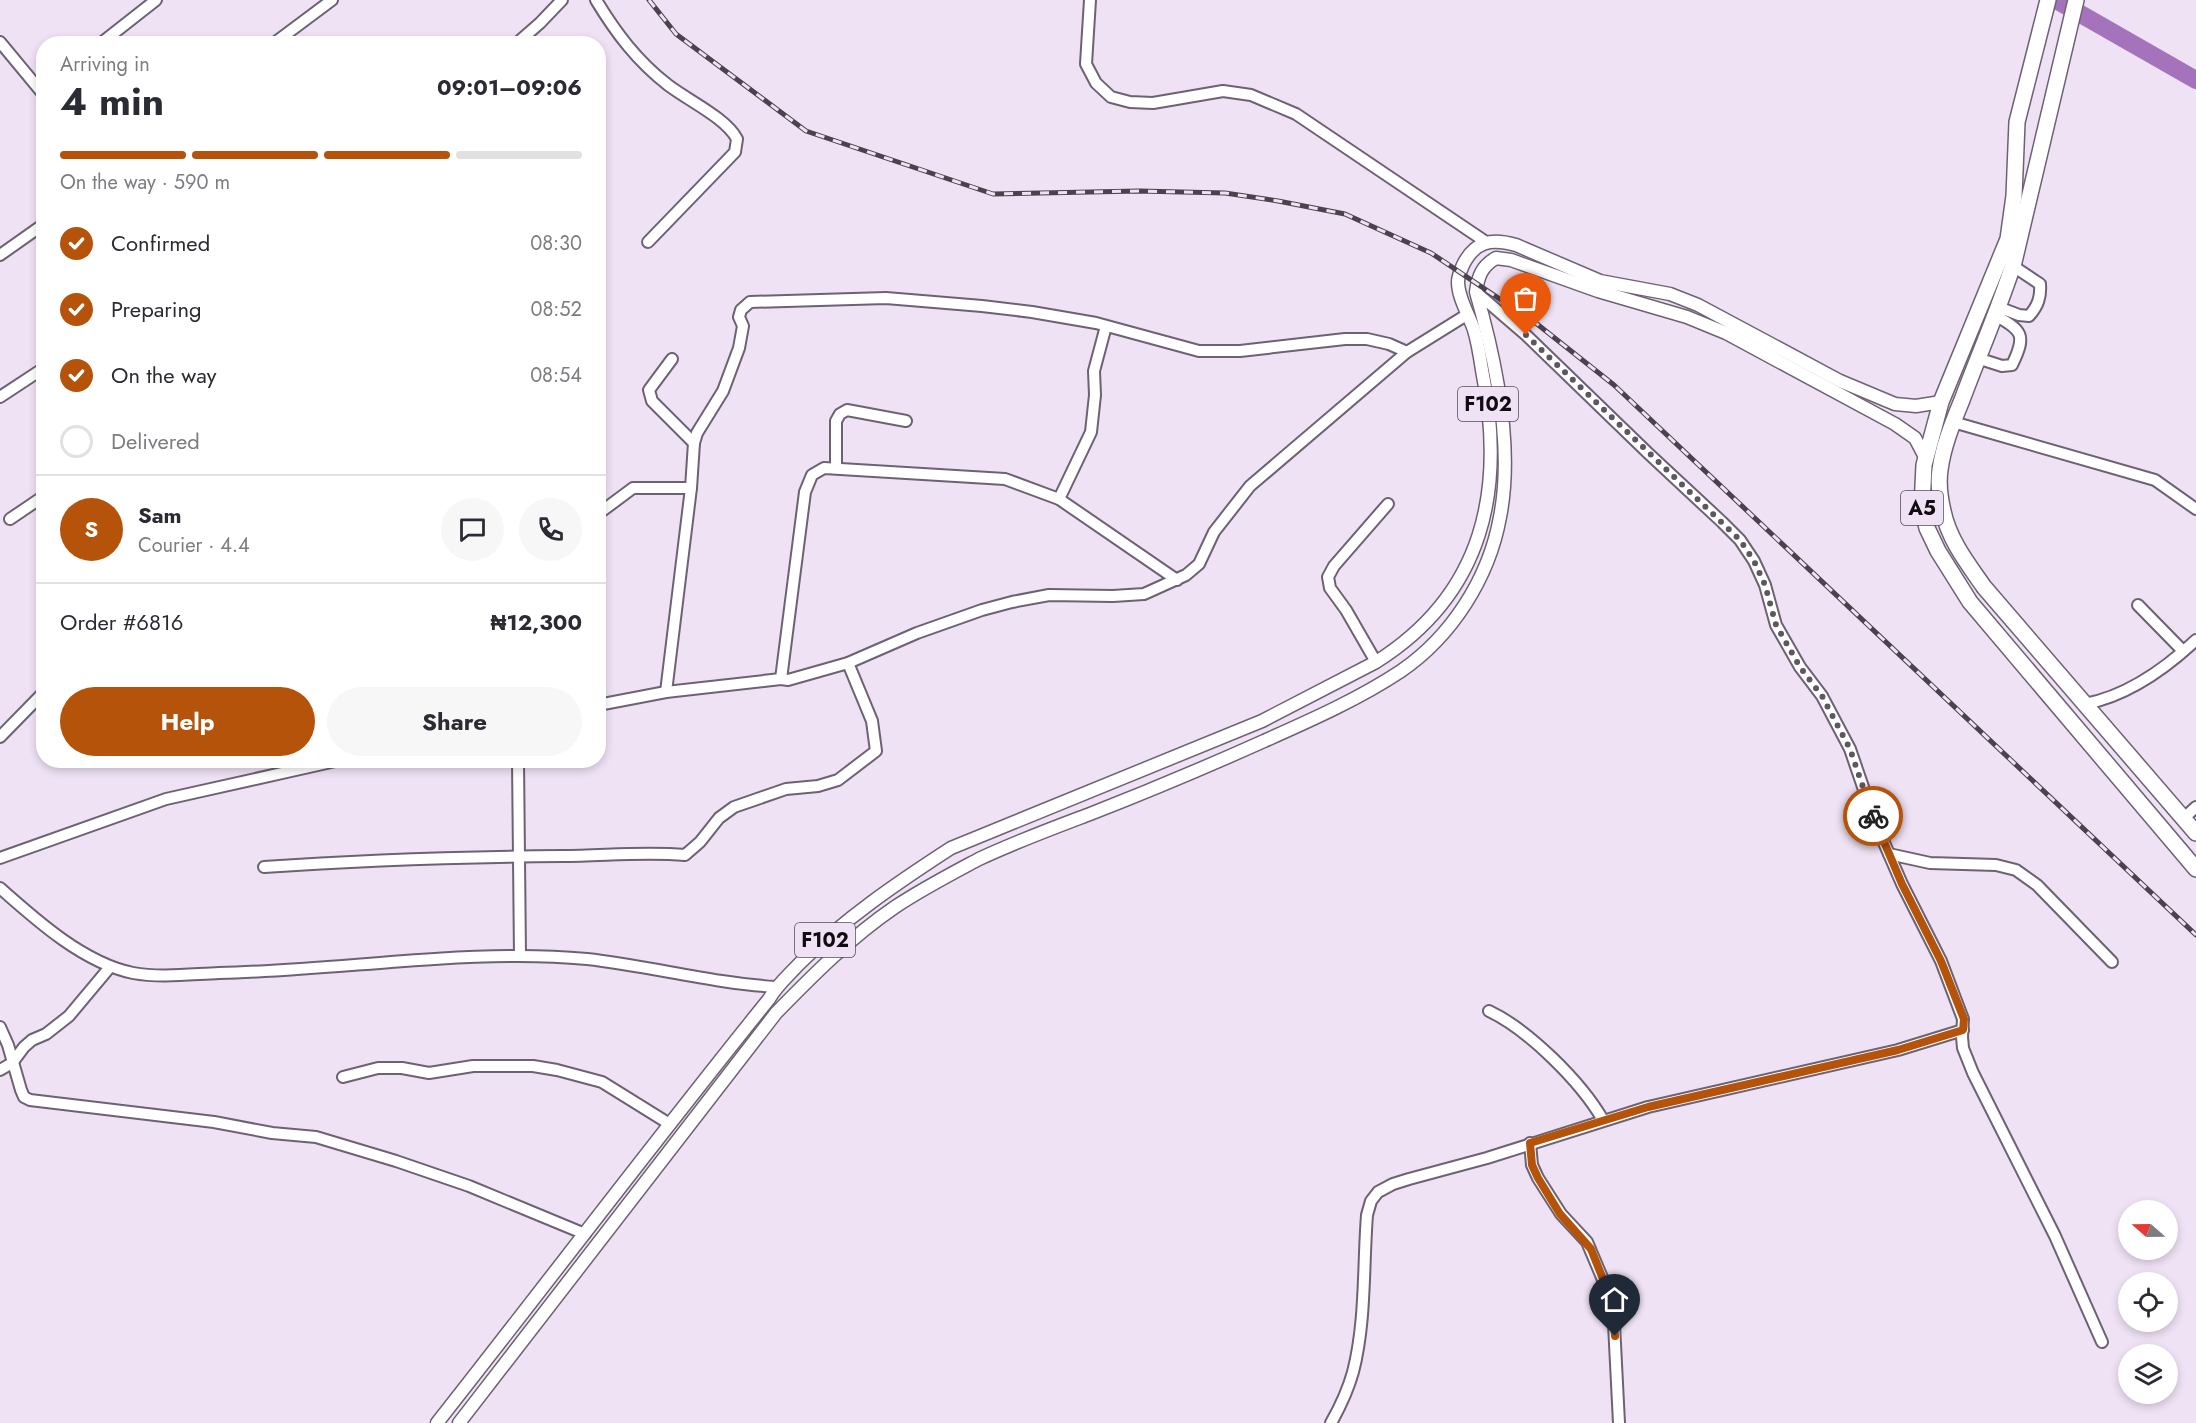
<!DOCTYPE html>
<meta charset="utf-8">
<style>
body{margin:0;font-family:Jost,sans-serif;background:#f7f7f7;color:#2b2b33;height:100vh;display:flex;flex-direction:column;font-size:22px;white-space:nowrap}
*{box-sizing:border-box;margin:0}
p{font-size:20px;color:#7c7c81}
.icon{flex:none;width:33px;height:33px;fill:none;stroke:currentColor;stroke-width:2;stroke-linecap:round;stroke-linejoin:round}
.map{position:relative;flex:1;overflow:hidden}
.side{position:absolute;left:36px;top:36px;width:570px;height:732px;display:flex;flex-direction:column;background:#fff;border-radius:24px;box-shadow:0 3px 9px #0003}
.side>*{flex:none}
.needle{width:39px;rotate:290deg}
.fabs{position:absolute;left:2118px;top:1200px;display:grid;gap:12px}
.fabs a{display:grid;place-items:center;width:60px;height:60px;border-radius:50%;background:#fff;box-shadow:0 3px 9px #0003;font-size:30px}
.pin{position:absolute;display:grid;place-items:center;width:51px;height:51px;color:#fff;margin:-62px -26px;border-radius:50% 50% 50% 0;rotate:-45deg;box-shadow:0 0 6px #0007}
.pin .icon{rotate:45deg}
.courier{position:absolute;display:grid;place-items:center;width:60px;height:60px;margin:-30px;border:4px solid #b45309;border-radius:50%;background:#fff;color:#222;box-shadow:0 2px 8px #0007}
.overview em{font-style:normal;font-weight:700}
.overview div{display:flex;flex-direction:column-reverse}
.overview{display:flex;align-items:center;justify-content:space-between;height:102px;padding:0 24px}
h1{font-size:39px;font-weight:700;line-height:45px}
.bar{display:grid;grid-template-columns:repeat(4,1fr);gap:9px 6px;align-content:center;height:72px;padding:0 24px}
.bar i{height:8px;border-radius:4px;background:#e1e1e2}
.bar .on{background:#b45309}
.bar p{grid-column:span 4}
.line{display:flex;align-items:center;gap:15px;padding:0 24px;border-top:2px solid #e1e1e2}
.line div{flex:1}
.round{display:grid;place-items:center;flex:none;width:63px;height:63px;border-radius:32px;background:#f7f7f7}
ol{padding:0 24px;list-style:none}
li{display:flex;align-items:center;gap:18px;height:66px}
li p{margin-inline-start:auto}
li .icon{padding:6px;border-radius:50%;background:#b45309;color:#fff;stroke-width:4}
li:last-child{color:#7c7c81}
li i{width:33px;height:33px;border:3px solid #e1e1e2;border-radius:50%}
.primary-button{display:flex;gap:12px;margin-top:auto;padding:12px 24px}
.primary-button a{flex:1;height:69px;border-radius:36px;background:#b45309;color:#fff;font-size:24px;font-weight:700;line-height:69px;text-align:center}
.primary-button a+a{background:#f7f7f7;color:#2b2b33}
.map>svg:first-child{display:block}
</style>
<div class="map">
<svg width="2196" height="1423" viewBox="0 0 2196 1423">
<rect width="100%" height="100%" fill="#efe2f5"/>
<g fill="none" stroke-linecap="round" stroke-linejoin="round">
<polyline stroke="#a572bc" stroke-width="18" points="2056,0 2196,80"/>
<defs>
<g id="minor">
<path d="M596,0C616,33 637,61 668,85C689,101 726,118 737,139L735,152L648,242"/>
<polyline points="1090,0 1086,64 1096,83 1111,97 1130,102 1153,103 1223,91 1251,95 1296,114 1486,242"/>
<polyline points="0,42 44,95"/>
<polyline points="100,44 156,0"/>
<polyline points="273,44 332,0"/>
<polyline points="516,44 540,23 562,0"/>
<polyline points="0,255 44,224"/>
<polyline points="1476,292 1526,335 1649,454 1722,522 1740,540 1754,561 1765,585 1776,625 1800,667 1822,696 1850,749 1875,822 1902,884 1941,961 1963,1019 1962,1037 1963,1048 1973,1073 2055,1236 2102,1342"/>
<path d="M1998,307L2019,315L2029,316C2038,306 2041,297 2040,284L2013,266"/>
<path d="M1977,358L2002,366L2012,365C2027,334 2022,331 1995,315"/>
<polyline points="672,359 649,390 652,401 694,443"/>
<polyline points="0,397 44,368"/>
<polyline points="1953,422 2155,480 2196,509"/>
<polyline points="836,468 836,421 840,414 847,410 906,421"/>
<polyline points="1059,499 1091,432 1095,395 1094,371 1106,326"/>
<polyline points="598,514 633,488 691,488"/>
<polyline points="10,519 44,496"/>
<polyline points="2138,605 2183,651"/>
<polyline points="1376,662 1346,610 1330,588 1328,577 1334,566 1388,504"/>
<polyline points="781,679 805,492 812,475 824,468 1005,479 1059,499 1177,580"/>
<polyline points="666,692 691,488 694,443 697,433 723,391 739,348 743,326 739,317 741,310 750,302 886,298 982,306 1032,312 1096,323 1199,351 1240,351 1345,339 1367,339 1389,344 1407,352"/>
<path d="M2085,704C2127,696 2165,669 2196,640"/>
<polyline points="598,705 666,692 781,679 788,680 848,663 917,633 982,610 1012,602 1049,595 1113,596 1144,594 1186,575 1199,564 1214,532 1250,486 1407,352 1468,314"/>
<polyline points="0,737 44,692"/>
<polyline points="518,760 520,956"/>
<polyline points="2184,818 2196,807"/>
<polyline points="1889,854 1930,863 1996,865 2016,870 2037,885 2112,962"/>
<polyline points="0,858 166,799 340,760"/>
<path d="M264,867C363,860 462,857 562,856C603,856 644,851 685,855L700,842L719,818L734,807L786,789L818,786L838,780L876,751L872,721L848,663"/>
<path d="M0,888C37,921 84,963 133,973C160,978 192,974 219,973C319,971 418,956 519,956C541,956 565,957 587,959C650,966 712,983 776,987"/>
<path d="M1489,1011C1529,1030 1581,1082 1603,1120"/>
<polyline points="0,1027 8,1045 21,1090 24,1097 30,1100 214,1122 272,1133 316,1137 396,1161 469,1186 585,1234"/>
<polyline points="0,1070 12,1063 24,1047 32,1040 46,1034 69,1016 110,967"/>
<polyline points="343,1077 378,1068 402,1068 429,1073 473,1066 533,1066 557,1070 602,1082 668,1123"/>
<polyline points="1530,1143 1532,1165 1538,1178 1561,1214 1587,1242 1609,1294 1614,1324 1619,1423"/>
<path d="M1331,1423C1340,1407 1348,1390 1353,1372C1366,1322 1363,1266 1367,1215L1371,1201L1378,1192L1393,1184L1409,1179L1487,1158L1648,1107L1898,1050L1963,1030"/>
</g>
<g id="major">
<path d="M437,1423C548,1282 656,1139 769,999C777,985 788,976 799,964C844,919 897,883 951,848L1262,721L1376,662C1484,594 1506,490 1482,370C1480,357 1478,343 1474,330C1469,315 1458,298 1458,282C1458,276 1461,270 1463,265C1475,241 1491,238 1516,245L1600,281L1670,294L1698,305L1840,381L1895,404L1916,406L1941,402"/>
<path d="M459,1423L776,1013C813,975 851,937 895,907C922,889 951,874 979,859C1015,842 1053,828 1090,814C1149,791 1206,767 1264,741C1309,721 1359,699 1401,671C1452,636 1489,578 1500,517C1514,446 1496,361 1476,292C1478,276 1482,266 1496,258L1511,260L1598,291L1687,317L1726,333L1895,424L1915,438L1925,457"/>
</g>
<g id="highway">
<polyline points="2048,0 2017,122 2014,196 2008,239 1941,402 1924,465 1922,507 1927,528 1938,551 1970,602 2196,869"/>
<path d="M2076,0L2014,262C1999,309 1979,354 1962,400C1953,422 1943,446 1940,470C1938,483 1940,498 1943,511C1949,540 1968,564 1984,587L2196,833"/>
</g>
</defs>
<use href="#minor" stroke="#6d6272" stroke-width="14"/>
<use href="#major" stroke="#6d6272" stroke-width="15"/>
<use href="#highway" stroke="#6d6272" stroke-width="18"/>
<use href="#minor" stroke="#fff" stroke-width="10"/>
<use href="#major" stroke="#fff" stroke-width="12"/>
<use href="#highway" stroke="#fff" stroke-width="15"/>
<defs>
<polyline id="rail" points="649,0 676,34 806,131 993,194 1139,191 1225,193 1278,201 1345,214 1431,253 1537,324 1614,385 2196,935"/>
</defs>
<use href="#rail" stroke="#4a434d" stroke-width="5"/>
<use href="#rail" stroke="#efe2f5" stroke-width="3" stroke-dasharray="9" stroke-linecap="butt"/>
</g>
<g fill="none" stroke-linecap="round" stroke-linejoin="round">
<polyline stroke="#5e5761" stroke-width="6" stroke-dasharray="0 10.8" points="1526,335 1740,540 1754,561 1765,585 1776,625 1800,667 1822,696 1850,749 1873,816"/>
<polyline stroke="#b45309" stroke-width="8" points="1615,1336 1613,1311 1609,1294 1591,1249 1560,1214 1538,1178 1532,1165 1530,1143 1648,1107 1898,1050 1963,1030 1964,1019 1941,961 1902,884 1873,816"/>
</g>
<g text-anchor="middle" dominant-baseline="central" stroke-width="6" stroke-linejoin="round" paint-order="stroke">
<g fill="#efe2f5" stroke="#534c56" stroke-width="1.5">
<rect x="1458" y="387" width="60" height="34" rx="4.5"/>
<rect x="1901" y="491" width="42" height="34" rx="4.5"/>
<rect x="795" y="923" width="60" height="34" rx="4.5"/>
</g>
<g font-size="20" font-weight="bold" fill="#100c12">
<text x="1488" y="404">F102</text>
<text x="1922" y="508">A5</text>
<text x="825" y="940">F102</text>
</g>
</g>
</svg>
<div class="fabs">
<a><svg class="needle" viewBox="-14 -14 28 28"><path d="M0-13l5 13h-10z" fill="#e53935"/><path d="M0 13l5-13h-10z" fill="#7c7c81"/></svg></a>
<a><svg class="icon" aria-label="locate" viewBox="0 0 24 24"><circle cx="12" cy="12" r="6"/><path d="M12 2v4M12 18v4M2 12h4M18 12h4"/></svg></a>
<a><svg class="icon" aria-label="layers" viewBox="0 0 24 24"><path d="M12 4l9 5-9 5-9-5zM3 14l9 5 9-5"/></svg></a>
</div>
<div class="pin" style="left:1526px;top:335px;background:#ea580c"><svg class="icon" aria-label="bag" viewBox="0 0 24 24"><path d="M5 8h14l-1 12H6zM9 8a3 3 0 0 1 6 0"/></svg></div>
<div class="pin" style="left:1615px;top:1336px;background:#1f2937"><svg class="icon" aria-label="home" viewBox="0 0 24 24"><path d="M3 11l9-7 9 7M6 9v11h12V9"/></svg></div>
<div class="courier" style="left:1873px;top:816px"><svg class="icon" aria-label="bike" viewBox="0 0 24 24"><circle cx="6" cy="16" r="4"/><circle cx="18" cy="16" r="4"/><path d="M6 16l4-8h5l3 8M10 8l3 8H6M13 5h3"/></svg></div>
<section class="side">
<div class="overview"><div><h1>4 min</h1><p>Arriving in</p></div><em>09:01–09:06</em></div>
<div class="bar"><i class="on"></i><i class="on"></i><i class="on"></i><i></i><p>On the way · 590 m</p></div>
<ol>
<li><svg class="icon" aria-label="check" viewBox="0 0 24 24"><path d="M5 12l5 5 9-10"/></svg>Confirmed<p>08:30</p></li>
<li><svg class="icon" aria-label="check" viewBox="0 0 24 24"><path d="M5 12l5 5 9-10"/></svg>Preparing<p>08:52</p></li>
<li><svg class="icon" aria-label="check" viewBox="0 0 24 24"><path d="M5 12l5 5 9-10"/></svg>On the way<p>08:54</p></li>
<li><i></i>Delivered</li>
</ol>
<div class="line" style="height:108px"><b class="round" style="background:#b45309;color:#fff">S</b><div><b>Sam</b><p>Courier · 4.4</p></div><a class="round"><svg class="icon" aria-label="chat" viewBox="0 0 24 24"><path d="M4 5h16v11H9l-5 4z"/></svg></a><a class="round"><svg class="icon" aria-label="phone" viewBox="0 0 24 24"><path d="M5 4h4l2 5-3 2q2 4 5 5l2-3 5 2v4C11 20 4 13 5 4z"/></svg></a></div>
<div class="line" style="height:78px"><div>Order #6816</div><b>₦12,300</b></div>
<div class="primary-button"><a>Help</a><a>Share</a></div>
</section>
</div>
